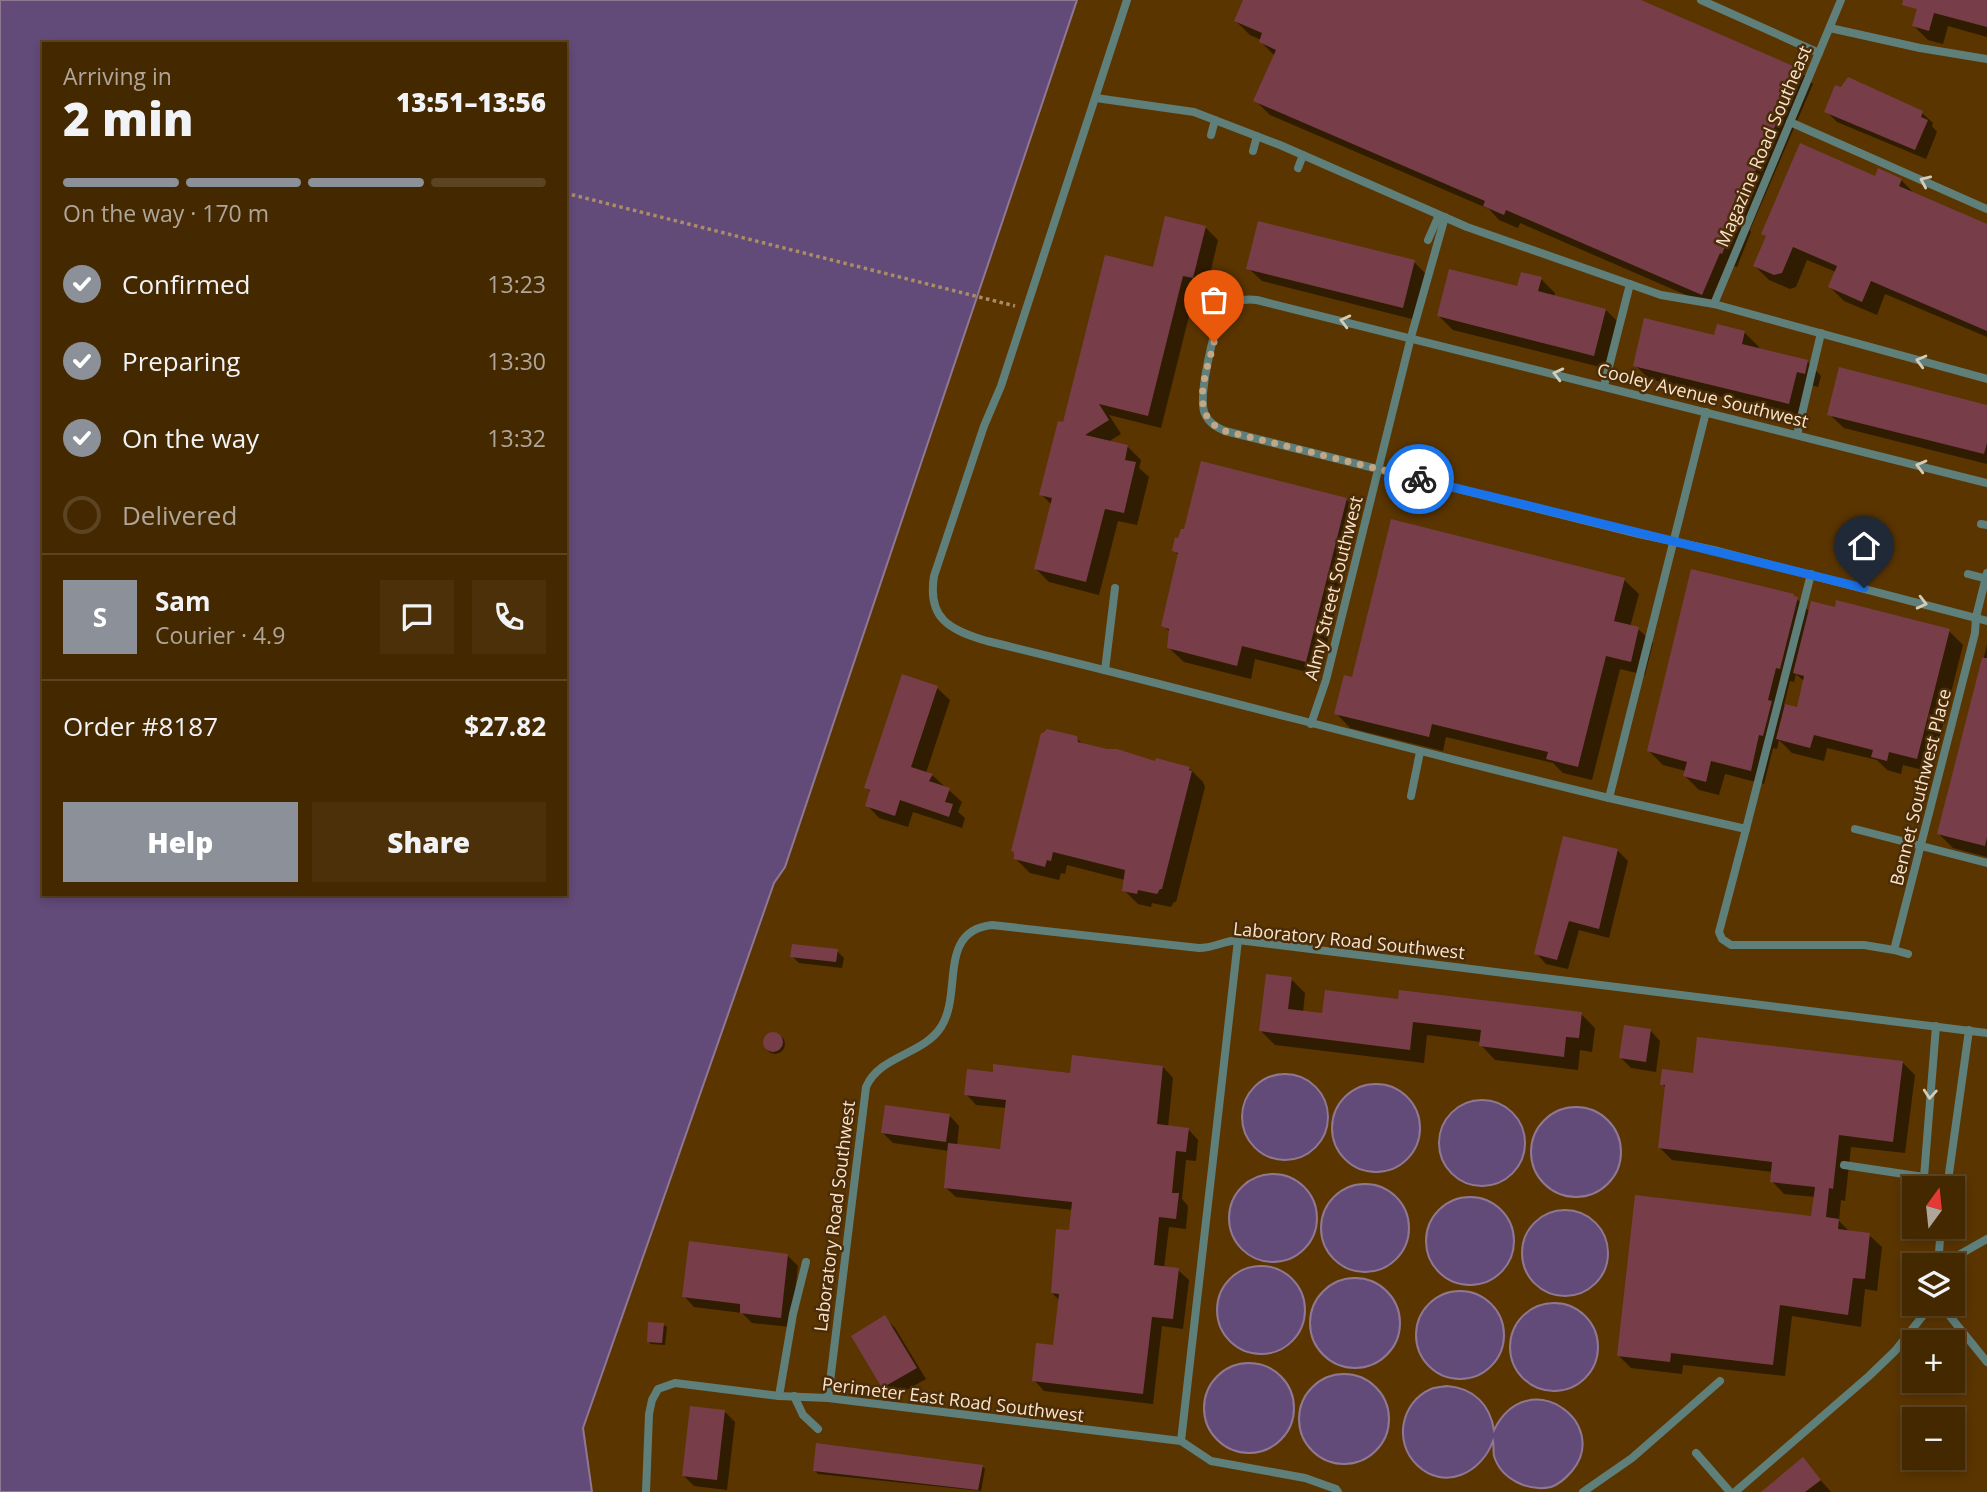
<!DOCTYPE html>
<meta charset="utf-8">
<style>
body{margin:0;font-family:"Open Sans",sans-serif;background:#4b300a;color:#f1f3f6;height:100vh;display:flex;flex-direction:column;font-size:26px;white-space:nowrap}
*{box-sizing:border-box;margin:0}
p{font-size:23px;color:#afa699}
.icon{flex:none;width:38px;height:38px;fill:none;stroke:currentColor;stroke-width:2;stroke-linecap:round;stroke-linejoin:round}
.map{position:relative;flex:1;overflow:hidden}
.details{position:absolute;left:42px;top:42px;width:525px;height:854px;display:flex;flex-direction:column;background:#442800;border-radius:0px;box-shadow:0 4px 10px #0003,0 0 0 2px #5c4422}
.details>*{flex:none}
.needle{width:46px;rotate:15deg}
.buttons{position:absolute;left:1902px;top:1176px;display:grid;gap:14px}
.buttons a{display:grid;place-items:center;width:63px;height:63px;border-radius:0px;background:#442800;box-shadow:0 4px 10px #0003,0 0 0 2px #5c4422;font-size:35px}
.pin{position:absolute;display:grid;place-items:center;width:60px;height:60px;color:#fff;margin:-72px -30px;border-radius:50% 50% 50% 0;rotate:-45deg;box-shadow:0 0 7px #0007}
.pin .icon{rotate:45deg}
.courier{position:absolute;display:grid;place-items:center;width:70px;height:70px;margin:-35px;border:5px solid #1a73e8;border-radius:50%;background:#fff;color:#222;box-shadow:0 2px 9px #0007}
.head em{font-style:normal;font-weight:800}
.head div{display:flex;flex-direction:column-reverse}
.head{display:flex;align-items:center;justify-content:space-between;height:119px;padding:0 21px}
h1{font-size:46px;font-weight:800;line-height:52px}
.bar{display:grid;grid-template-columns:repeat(4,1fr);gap:10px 7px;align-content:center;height:84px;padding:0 21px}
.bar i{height:9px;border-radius:5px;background:#5c4422}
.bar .selected{background:#8c9099}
.bar p{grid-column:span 4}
.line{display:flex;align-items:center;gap:18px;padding:0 21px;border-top:2px solid #5c4422}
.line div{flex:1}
.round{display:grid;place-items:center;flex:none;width:74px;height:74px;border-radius:0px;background:#4b300a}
ol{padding:0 21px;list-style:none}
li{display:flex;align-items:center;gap:21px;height:77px}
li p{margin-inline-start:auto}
li .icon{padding:7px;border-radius:50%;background:#8c9099;color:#fff;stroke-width:4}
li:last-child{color:#afa699}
li i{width:38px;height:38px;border:4px solid #5c4422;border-radius:50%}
.primary-button{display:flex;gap:14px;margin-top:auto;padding:14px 21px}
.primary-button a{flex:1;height:80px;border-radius:0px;background:#8c9099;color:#fff;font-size:28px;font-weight:800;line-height:80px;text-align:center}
.primary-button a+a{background:#4b300a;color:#f1f3f6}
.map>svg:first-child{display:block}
</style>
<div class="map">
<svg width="1987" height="1492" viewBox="0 0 1987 1492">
<rect width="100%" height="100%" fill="#5a3500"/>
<g fill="#624a79" stroke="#907892" stroke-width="2" fill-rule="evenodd">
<path d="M0,0H1077L785,867L774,883L583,1428L592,1492H0ZM44,44H565V894H44Z"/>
<circle cx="1285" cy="1117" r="43"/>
<circle cx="1376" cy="1128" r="44"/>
<circle cx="1482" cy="1143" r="43"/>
<circle cx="1576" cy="1152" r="45"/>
<circle cx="1273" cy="1218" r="44"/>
<circle cx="1365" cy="1228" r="44"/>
<circle cx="1470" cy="1241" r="44"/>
<circle cx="1565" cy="1253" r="43"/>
<circle cx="1261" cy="1310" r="44"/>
<circle cx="1355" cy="1323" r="45"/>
<circle cx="1460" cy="1335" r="44"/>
<circle cx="1554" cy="1347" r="44"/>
<circle cx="1249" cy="1408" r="45"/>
<circle cx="1344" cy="1419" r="45"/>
<path d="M1447,1386C1474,1388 1490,1405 1494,1430C1528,1362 1612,1423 1572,1471C1566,1478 1560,1484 1551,1487C1528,1492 1501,1479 1494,1456C1493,1452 1494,1445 1493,1441C1482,1472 1445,1492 1417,1465C1393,1442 1401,1402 1431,1389C1436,1387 1442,1387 1447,1386Z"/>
</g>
<g fill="#0007" fill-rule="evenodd">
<polygon points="1245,0 1636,0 1799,70 1813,84 1750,230 1751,232 1737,267 1734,266 1716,308 1520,223 1518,228 1499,220 1489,209 1270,115 1256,101 1275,56 1261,42 1261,40 1250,35 1236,21"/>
<polygon points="1917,0 1987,0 1987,37 1948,26 1943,44 1928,40 1914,26 1920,2"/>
<polygon points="1848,80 1922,113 1933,123 1932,126 1937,132 1926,159 1837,122 1826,111"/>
<polygon points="1876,178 1901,180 1915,194 1987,226 1987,337 1885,294 1877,315 1844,301 1830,287 1836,272 1807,260 1796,287 1790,289 1769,280 1755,266"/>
<polygon points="1205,227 1218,240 1206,291 1196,288 1161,428 1109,415 1121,434 1108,442 1128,447 1141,460 1139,468 1149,477 1137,525 1118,521 1099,595 1049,582 1036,569 1052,505 1041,494 1064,424 1154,269"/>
<polygon points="1414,262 1427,275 1416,320 1262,281 1248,268"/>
<polygon points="1541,279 1555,293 1554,297 1606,310 1620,324 1608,369 1453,330 1439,316"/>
<polygon points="1744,332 1759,347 1758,349 1807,361 1821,376 1818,387 1811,385 1803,417 1649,379 1635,365"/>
<polygon points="1987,407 1987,464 1844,428 1829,414"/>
<polygon points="1346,499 1360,513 1319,675 1255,659 1251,679 1184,662 1169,648 1171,633 1163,625 1179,556 1174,550"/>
<polygon points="1624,580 1639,594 1630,627 1638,629 1653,643 1645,675 1620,669 1592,780 1563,773 1553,763 1446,737 1443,751 1350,728 1336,713 1353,679"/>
<path d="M1797,599L1810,612L1949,631L1963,645L1931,772L1903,765L1901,774L1887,770L1877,760L1827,748L1824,761L1792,753L1779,740L1777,749L1773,748L1764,784L1725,774L1719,795L1699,790L1685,776L1686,771L1663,765L1649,751ZM1796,674L1805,682L1798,709L1784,705L1790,681L1794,682Z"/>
<polygon points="1987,645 1987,857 1953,848 1939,834"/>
<polygon points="937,688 950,700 926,773 932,775 962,802 958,812 965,818 962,828 913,812 908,827 879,818 867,805 871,792 866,788"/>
<polygon points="1076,738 1084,745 1156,763 1189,768 1203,782 1205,787 1176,902 1174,902 1171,907 1152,903 1151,907 1138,904 1124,890 1125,880 1067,865 1065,874 1061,873 1059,880 1030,873 1015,858"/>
<polygon points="1617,850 1628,861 1609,938 1579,930 1568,969 1546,964 1536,953"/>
<polygon points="837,951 844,958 842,968 799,963 792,956"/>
<polygon points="1291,979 1305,993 1303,1013 1323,1015 1399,1001 1581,1014 1595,1028 1592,1052 1580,1050 1578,1070 1495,1060 1481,1045 1481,1042 1427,1035 1424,1063 1275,1045 1261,1031"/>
<polygon points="1650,1030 1660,1041 1656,1072 1631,1068 1621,1058"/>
<circle cx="775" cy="1044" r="10"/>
<polygon points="1902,1062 1915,1075 1905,1153 1851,1147 1845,1201 1841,1200 1839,1221 1851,1233 1869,1235 1882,1247 1877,1291 1865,1289 1861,1327 1792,1316 1785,1376 1683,1365 1682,1374 1631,1368 1619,1356 1813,1217 1816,1197 1784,1194 1772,1181 1773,1172 1672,1160 1660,1148 1667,1089 1662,1084 1694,1075"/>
<polygon points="1163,1067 1173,1078 1168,1127 1188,1129 1198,1140 1196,1161 1186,1160 1182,1199 1188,1206 1186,1229 1169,1227 1164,1268 1178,1270 1189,1280 1183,1329 1162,1326 1153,1404 1044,1391 1034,1380 1055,1347 1060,1301 1052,1293 1071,1232 1073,1210 956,1197 945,1187 949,1151 893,1143 883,1133 949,1115 959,1126 957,1146 1002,1151 1006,1108 976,1105 966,1094 994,1074 1072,1075"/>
<polygon points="787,1255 798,1266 791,1327 752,1323 742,1313 694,1307 684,1296"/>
<polygon points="885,1318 895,1328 926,1379 894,1397 884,1387 853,1336"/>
<polygon points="664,1325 667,1327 665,1345 651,1344 648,1341"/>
<polygon points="725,1412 735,1422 727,1490 694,1486 684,1476"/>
<polygon points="1803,1460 1831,1492 1762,1492"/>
<polygon points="982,1466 985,1469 981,1491 818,1474 815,1471"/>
</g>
<g fill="#773e4a">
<polygon points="1243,0 1641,0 1800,69 1736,215 1738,216 1722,254 1720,253 1702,295 1506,210 1504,215 1483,206 1485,201 1253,101 1276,50 1259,42 1262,33 1234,21"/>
<polygon points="1903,0 1987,0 1987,27 1934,13 1929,31 1912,26 1917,9 1902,5"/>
<polygon points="1848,77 1923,111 1921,117 1928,120 1915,150 1824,112 1835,85 1841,87"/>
<polygon points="1800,143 1875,176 1878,168 1902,179 1899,186 1987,224 1987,331 1871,281 1862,302 1828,287 1837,266 1793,247 1782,273 1774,275 1753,266 1766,236 1761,234"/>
<polygon points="1165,216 1206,226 1193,278 1183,276 1148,416 1099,404 1109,420 1085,435 1128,445 1125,460 1136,462 1124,513 1105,509 1086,582 1034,569 1052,498 1039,495 1058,421 1063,422 1105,255 1153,267"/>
<polygon points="1258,221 1415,260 1403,308 1246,269"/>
<polygon points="1449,269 1517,286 1521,272 1542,277 1538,291 1606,309 1594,356 1437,316"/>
<polygon points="1644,318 1714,335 1717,324 1745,331 1742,344 1808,360 1805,374 1797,372 1789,404 1633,366"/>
<polygon points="1839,367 1987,405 1987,443 1984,454 1827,415"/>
<polygon points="1201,461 1347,498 1306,662 1242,646 1237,666 1167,648 1169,629 1161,626 1178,553 1172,551 1175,537 1178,538 1181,529 1184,529"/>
<polygon points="1391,519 1625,578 1614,621 1639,627 1631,662 1606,656 1578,767 1546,759 1548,752 1432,724 1429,737 1334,714 1344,675 1352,677"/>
<polygon points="1691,569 1794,594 1794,596 1798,597 1780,669 1776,668 1768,700 1772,701 1763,736 1759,735 1751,771 1711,761 1706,782 1683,776 1687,762 1647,751"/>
<polygon points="1836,600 1950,629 1917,759 1889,752 1887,761 1871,757 1873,750 1814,735 1810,748 1776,739 1785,704 1797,707 1804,676 1793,673 1811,601 1835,607"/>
<polygon points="1982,658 1987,658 1987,837 1985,846 1937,834"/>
<polygon points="902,674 938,686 911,767 933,774 929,781 950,788 945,802 953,804 949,817 900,800 895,816 865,806 870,790 864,788"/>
<polygon points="1047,729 1077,736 1078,742 1107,749 1117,749 1155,761 1156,758 1190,767 1189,770 1192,771 1162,889 1160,889 1157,894 1138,890 1137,894 1122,891 1125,870 1053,852 1051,861 1047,860 1045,867 1014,859 1014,852 1011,851 1041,733 1043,733"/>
<polygon points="1563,836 1618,849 1599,929 1569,921 1557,960 1534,954"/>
<polygon points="792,944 838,949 836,962 790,957"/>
<polygon points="1266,974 1292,977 1288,1009 1322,1013 1325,990 1398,999 1399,990 1582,1012 1579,1038 1566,1037 1564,1057 1479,1046 1481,1030 1413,1022 1410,1050 1259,1031"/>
<polygon points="1624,1025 1651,1029 1646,1062 1619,1058"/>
<circle cx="773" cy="1042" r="10"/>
<polygon points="1697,1037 1903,1061 1893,1142 1839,1135 1833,1189 1829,1188 1826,1217 1839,1219 1838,1229 1870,1233 1865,1279 1853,1278 1848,1315 1780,1305 1773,1365 1671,1353 1670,1362 1617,1356 1635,1195 1811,1216 1815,1187 1770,1182 1772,1162 1658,1148 1665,1085 1660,1085 1662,1069 1693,1073"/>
<polygon points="1072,1055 1163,1066 1157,1124 1189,1128 1186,1152 1176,1151 1172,1193 1179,1193 1176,1219 1159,1217 1154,1265 1179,1268 1173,1319 1152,1317 1143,1394 1032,1381 1036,1343 1053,1345 1059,1294 1051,1293 1056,1229 1069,1230 1072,1202 944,1188 948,1143 1000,1149 1006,1100 964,1095 967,1069 993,1072 993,1064 1070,1073"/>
<polygon points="885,1105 950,1114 946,1142 881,1133"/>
<polygon points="689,1241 788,1254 781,1318 740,1313 740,1304 682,1297"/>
<polygon points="885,1315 917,1368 882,1388 851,1336"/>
<polygon points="648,1322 664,1323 662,1343 647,1342"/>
<polygon points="690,1406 725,1410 717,1480 682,1476"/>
<polygon points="816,1443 983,1465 978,1490 813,1471"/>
<polygon points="1803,1457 1821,1480 1805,1492 1761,1492"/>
</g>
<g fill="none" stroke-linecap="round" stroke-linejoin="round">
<polyline stroke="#aa8c65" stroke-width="3.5" stroke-dasharray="3.5 3.5" stroke-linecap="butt" points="565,193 1015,306"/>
<g stroke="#5f7f7b" stroke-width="8">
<path d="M1127,0L1001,386L984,426L934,576C927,619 950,630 987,641C1195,691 1401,748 1609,798L1706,412"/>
<polyline points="1701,0 1819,53"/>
<polyline points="1830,28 1920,48 1987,59"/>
<polyline points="1096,98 1194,112 1280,145 1467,227 1661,295 1714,304 1987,379"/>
<polyline points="1790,122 1987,209"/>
<polyline points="1211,135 1215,120"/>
<polyline points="1253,151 1257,136"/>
<polyline points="1298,168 1303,155"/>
<polyline points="1428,240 1439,215"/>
<polyline points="1714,304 1841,0"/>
<polyline points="1604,386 1630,284"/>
<polyline points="1797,435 1821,333"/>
<path d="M1987,483L1257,300C1243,298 1231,301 1222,312C1214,330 1197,398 1205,414C1209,423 1216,427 1225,431L1639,534L1718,551L1987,621"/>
<polyline points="1981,524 1987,525"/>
<polyline points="1968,574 1987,579"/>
<polyline points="1105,670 1115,588"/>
<polyline points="1311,724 1326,680 1411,337 1445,217"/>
<polyline points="1411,796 1420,752"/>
<polyline points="1609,798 1746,829 1811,574"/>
<polyline points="1746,829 1719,932 1722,939 1731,945 1864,945 1894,950"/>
<polyline points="1855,829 1987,863"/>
<polyline points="1908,954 1894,950 1975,633 1976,617 1987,573"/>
<polyline points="1844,1165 1924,1177"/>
<polyline points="1927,1188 1924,1177 1936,1026"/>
<polyline points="1947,1188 1969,1030"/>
<polyline points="1938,1265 1941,1227"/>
<polyline points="1941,1265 1987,1239"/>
<polyline points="1940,1304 1987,1362"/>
<polyline points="779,1396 793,1314 806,1262"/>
<polyline points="794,1396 803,1415 818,1429"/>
<path d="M828,1398L866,1087C880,1055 923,1055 941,1027C963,993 937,931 992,925L1199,948C1213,948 1224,941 1238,940L1987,1033"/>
<polyline points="1181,1441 1238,940"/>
<polyline points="1696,1453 1730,1492"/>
<polyline points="646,1492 649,1414 652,1400 658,1389 675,1383 779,1396 828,1398 1181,1441 1211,1461 1305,1478 1336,1489 1338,1492"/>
<polyline points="1583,1492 1632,1458 1720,1381"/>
<polyline points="1735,1492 1869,1376 1895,1351 1932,1304"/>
</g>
</g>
<defs><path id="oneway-chevron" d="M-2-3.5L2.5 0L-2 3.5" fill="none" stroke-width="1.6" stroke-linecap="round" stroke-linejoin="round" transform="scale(1.75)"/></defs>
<g stroke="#d4cbb8">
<use href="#oneway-chevron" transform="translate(1925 181) rotate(-156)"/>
<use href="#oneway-chevron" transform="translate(1345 321) rotate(-166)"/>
<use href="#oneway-chevron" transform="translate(1921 361) rotate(-165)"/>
<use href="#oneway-chevron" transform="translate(1558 374) rotate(-166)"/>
<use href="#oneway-chevron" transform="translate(1921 466) rotate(-165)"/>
<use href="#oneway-chevron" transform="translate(1922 603) rotate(14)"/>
<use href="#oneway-chevron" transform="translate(1930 1094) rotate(94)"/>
</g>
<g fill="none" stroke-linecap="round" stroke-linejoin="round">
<path stroke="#c3a785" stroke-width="7" stroke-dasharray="0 12.6" d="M1214,342C1207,372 1187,416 1225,431L1419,479"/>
<polyline stroke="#1a73e8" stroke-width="9" points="1419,479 1864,588"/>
</g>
<g text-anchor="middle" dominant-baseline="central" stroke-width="5" stroke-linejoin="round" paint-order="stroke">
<g font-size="18" fill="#fbe4cc" stroke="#4a2d08">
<text transform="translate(1763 146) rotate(-67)">Magazine Road Southeast</text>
<text transform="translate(1703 395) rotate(14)">Cooley Avenue Southwest</text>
<text transform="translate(1333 588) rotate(-76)">Almy Street Southwest</text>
<text transform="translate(1920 787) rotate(-76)">Bennet Southwest Place</text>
<text transform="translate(1349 940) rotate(6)">Laboratory Road Southwest</text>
<text transform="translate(834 1216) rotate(-83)">Laboratory Road Southwest</text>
<text transform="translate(953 1399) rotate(7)">Perimeter East Road Southwest</text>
</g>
</g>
</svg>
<div class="buttons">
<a><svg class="needle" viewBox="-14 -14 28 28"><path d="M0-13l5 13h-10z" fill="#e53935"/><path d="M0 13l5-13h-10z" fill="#afa699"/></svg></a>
<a><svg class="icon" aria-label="layers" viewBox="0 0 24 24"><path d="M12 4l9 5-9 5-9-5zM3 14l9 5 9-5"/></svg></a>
<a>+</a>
<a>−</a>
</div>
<div class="pin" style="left:1214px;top:342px;background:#ea580c"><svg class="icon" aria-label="bag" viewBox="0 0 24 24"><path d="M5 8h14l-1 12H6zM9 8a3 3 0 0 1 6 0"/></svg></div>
<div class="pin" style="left:1864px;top:588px;background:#1f2937"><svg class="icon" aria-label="home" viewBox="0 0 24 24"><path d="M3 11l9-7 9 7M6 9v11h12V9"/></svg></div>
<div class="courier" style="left:1419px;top:479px"><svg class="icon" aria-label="bike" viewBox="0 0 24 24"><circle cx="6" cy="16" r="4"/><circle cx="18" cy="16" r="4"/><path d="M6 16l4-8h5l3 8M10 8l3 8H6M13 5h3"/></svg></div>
<section class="details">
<div class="head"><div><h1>2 min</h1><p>Arriving in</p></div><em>13:51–13:56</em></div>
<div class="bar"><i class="selected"></i><i class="selected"></i><i class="selected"></i><i></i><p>On the way · 170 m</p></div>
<ol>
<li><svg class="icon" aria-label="check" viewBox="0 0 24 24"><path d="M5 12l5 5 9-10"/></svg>Confirmed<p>13:23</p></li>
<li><svg class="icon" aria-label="check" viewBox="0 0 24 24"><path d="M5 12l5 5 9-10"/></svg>Preparing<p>13:30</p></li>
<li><svg class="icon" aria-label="check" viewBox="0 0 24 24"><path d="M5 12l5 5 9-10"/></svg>On the way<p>13:32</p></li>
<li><i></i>Delivered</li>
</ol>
<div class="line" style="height:126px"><b class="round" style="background:#8c9099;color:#fff">S</b><div><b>Sam</b><p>Courier · 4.9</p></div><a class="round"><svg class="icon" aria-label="chat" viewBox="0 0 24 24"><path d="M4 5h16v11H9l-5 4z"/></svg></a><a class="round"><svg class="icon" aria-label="phone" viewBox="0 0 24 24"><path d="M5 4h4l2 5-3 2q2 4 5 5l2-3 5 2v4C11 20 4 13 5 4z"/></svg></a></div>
<div class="line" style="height:91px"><div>Order #8187</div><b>$27.82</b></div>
<div class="primary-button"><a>Help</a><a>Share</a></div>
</section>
</div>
